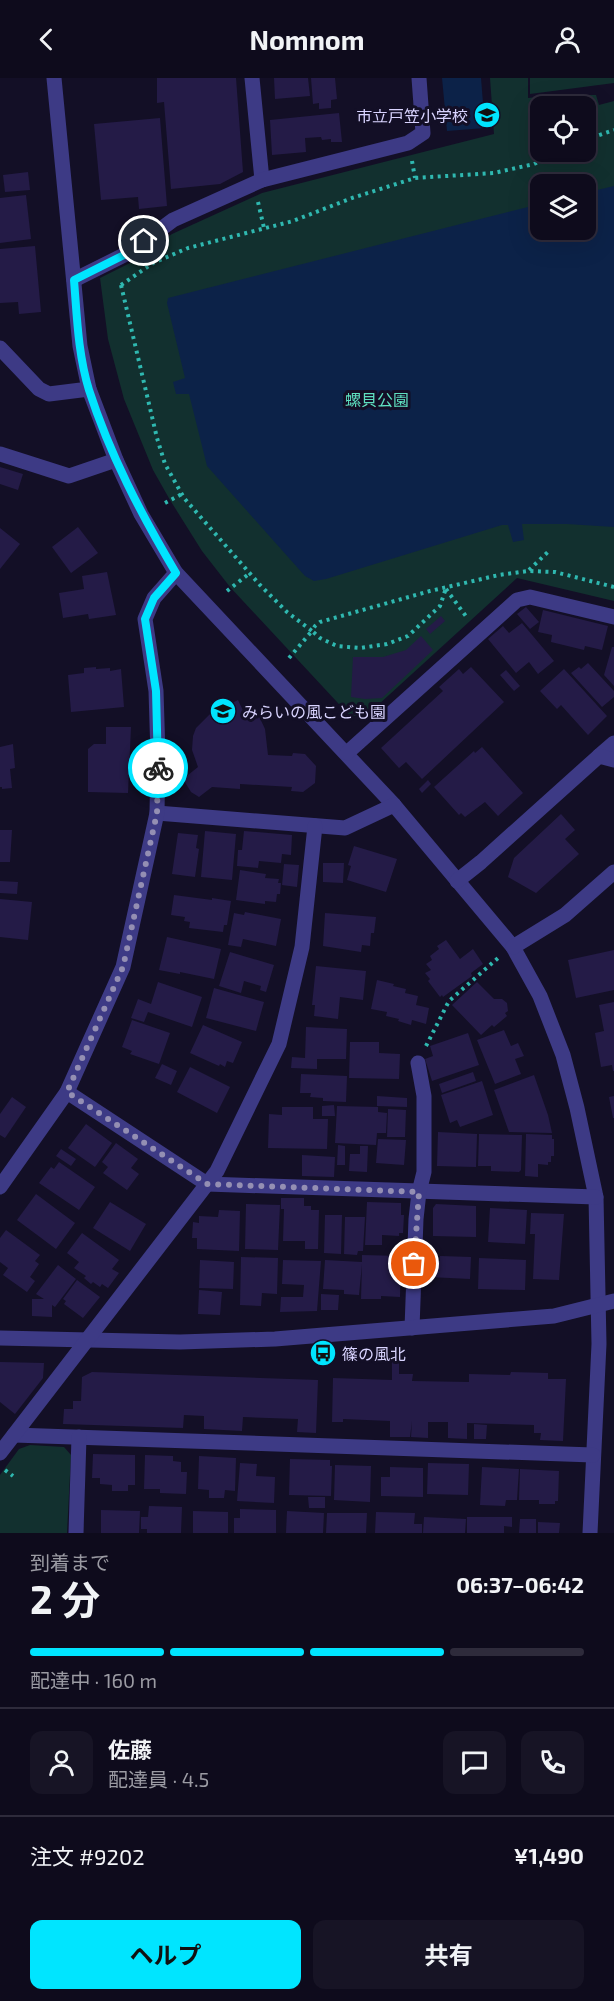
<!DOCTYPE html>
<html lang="ja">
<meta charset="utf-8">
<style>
body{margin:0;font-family:"Exo 2","Noto Sans JP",sans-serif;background:#171425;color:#f1f3f6;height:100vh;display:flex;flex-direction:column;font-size:22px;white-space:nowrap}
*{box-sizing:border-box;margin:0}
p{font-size:20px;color:#9b9ba3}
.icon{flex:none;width:33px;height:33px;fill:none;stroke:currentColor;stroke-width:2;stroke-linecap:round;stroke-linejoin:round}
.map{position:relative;height:1455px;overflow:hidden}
.drawer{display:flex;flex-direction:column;background:#0e0b1c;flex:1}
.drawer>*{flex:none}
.fabs{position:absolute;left:530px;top:18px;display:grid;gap:12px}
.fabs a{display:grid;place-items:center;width:66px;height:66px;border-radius:12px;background:#0e0b1c;box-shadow:0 6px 24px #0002,0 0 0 2px #2e2b3b;font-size:30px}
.pin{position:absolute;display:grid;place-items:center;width:51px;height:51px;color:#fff;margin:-26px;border:3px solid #fff;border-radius:50%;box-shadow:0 2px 6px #0007}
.courier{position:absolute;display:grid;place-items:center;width:60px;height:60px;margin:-30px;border:4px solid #00e5ff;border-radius:50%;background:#fff;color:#222;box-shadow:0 2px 8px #0007}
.head em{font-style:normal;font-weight:700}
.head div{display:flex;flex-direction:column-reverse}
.head{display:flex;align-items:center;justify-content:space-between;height:102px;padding:0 30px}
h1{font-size:39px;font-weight:700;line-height:45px}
.bar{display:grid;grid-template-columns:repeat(4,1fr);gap:9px 6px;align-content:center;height:72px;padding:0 30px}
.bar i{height:8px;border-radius:4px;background:#2e2b3b}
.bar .active{background:#00e5ff}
.bar p{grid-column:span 4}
.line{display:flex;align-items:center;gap:15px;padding:0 30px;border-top:2px solid #2e2b3b}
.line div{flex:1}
.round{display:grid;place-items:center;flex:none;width:63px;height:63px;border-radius:12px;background:#171425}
.cta{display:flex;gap:12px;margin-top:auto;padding:12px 30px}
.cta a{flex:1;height:69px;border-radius:12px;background:#00e5ff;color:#111;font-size:24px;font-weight:700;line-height:69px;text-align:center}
.cta a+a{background:#171425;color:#f1f3f6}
header{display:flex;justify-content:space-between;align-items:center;height:78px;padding:0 30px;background:#0e0b1c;font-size:27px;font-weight:700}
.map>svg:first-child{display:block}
</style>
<header><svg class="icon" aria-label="back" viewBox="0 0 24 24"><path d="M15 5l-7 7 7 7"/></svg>Nomnom<svg class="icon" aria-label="person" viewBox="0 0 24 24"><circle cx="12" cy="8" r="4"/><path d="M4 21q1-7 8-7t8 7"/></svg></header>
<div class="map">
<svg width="614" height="1455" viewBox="0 0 614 1455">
<rect width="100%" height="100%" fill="#130f26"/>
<g fill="#12302f" fill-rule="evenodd">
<path d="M490,0H528V20L556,17H596L599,27L614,23V523L517,500L366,638H350L230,509L202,473L170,422L153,392L124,321L108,261L100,200L132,184L172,156L262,115L494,56ZM540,28H585V74H540ZM540,106H585V152H540Z"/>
<polygon points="530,0 614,0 614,5 530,16"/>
<polygon points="30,1367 64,1369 71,1377 67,1455 0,1455 0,1397 19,1371"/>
</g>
<g fill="#0c2248">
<polygon points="442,0 481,0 485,50 447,53"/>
<polygon points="614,108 614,449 567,446 522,446 524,462 513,464 508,447 502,447 326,501 314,503 305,498 207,388 189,316 176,316 173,304 185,300 167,225 168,220 540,126 540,152 585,152 585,115"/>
</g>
<g fill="#241b47">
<polygon points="157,0 236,0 243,94 220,106 171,111 164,24 157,25"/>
<polygon points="274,0 308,0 310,18 275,21"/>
<polygon points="311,0 335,0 337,21 331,22 331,30 319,31 319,25 313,26"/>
<polygon points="339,35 342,64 331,64 331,61 322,62 321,59 305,60 306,74 272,77 270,42"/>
<polygon points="160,40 167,128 139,131 138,119 101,122 94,46"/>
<polygon points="28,94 30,112 5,114 3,97"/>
<polygon points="26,117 31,161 0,165 0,120"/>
<polygon points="35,168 41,234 19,236 18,224 0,225 0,171"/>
<polygon points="0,389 23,396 18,412 0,406"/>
<polygon points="78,449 98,475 71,495 52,469"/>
<polygon points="0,450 20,466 0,491"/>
<polygon points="107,494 116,537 89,541 88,536 63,540 59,515 84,511 82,498"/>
<polygon points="526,529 539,544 530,551 517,536"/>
<polygon points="543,532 608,548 602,572 585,568 584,572 551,564 552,557 538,554"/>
<polygon points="441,538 445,543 430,556 426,551"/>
<polygon points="522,545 554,583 538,596 529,584 516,595 488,561 503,548 509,555"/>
<polygon points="421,558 433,572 382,620 365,621 351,619 353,579 383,579 406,572"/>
<polygon points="612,569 614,569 614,608 604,597"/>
<polygon points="588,585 614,613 614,619 602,629 571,595 579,589 581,591"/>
<polygon points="96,589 96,591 110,590 110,593 121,591 124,629 71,634 68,597 84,595 84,590"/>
<polygon points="471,589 504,624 422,701 406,684 399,690 381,670 443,613 439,609 459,591 463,596"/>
<polygon points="564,591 607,638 588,657 561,627 557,631 540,613"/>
<polygon points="506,592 520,608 514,613 500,597"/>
<polygon points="238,622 247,641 258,636 265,651 268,677 292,678 293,675 305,676 316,688 315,705 303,714 291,713 292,709 240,706 240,711 212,709 199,719 191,714 183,701 198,689 192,672 193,658 196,650 210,636"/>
<polygon points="106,649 131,649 128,715 88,714 88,671 94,666 106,666"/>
<polygon points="13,666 15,690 10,691 12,710 2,711 2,709 0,709 0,669"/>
<polygon points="482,669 523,715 498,738 485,724 465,739 461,735 459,737 434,709 474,673 475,675"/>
<polygon points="428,702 431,706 422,715 419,711"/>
<polygon points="561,736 575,752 565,761 579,776 536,815 508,799 514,780"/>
<polygon points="0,752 12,752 10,784 0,784"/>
<polygon points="205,753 236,756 232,802 201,799"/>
<polygon points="244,753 292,757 291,777 282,776 281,785 259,783 258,790 237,788 238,772 242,772"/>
<polygon points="178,755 198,757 196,770 199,771 195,799 172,796"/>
<polygon points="354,768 397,781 386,814 347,802 351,788 348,787"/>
<polygon points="323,785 344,785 343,805 323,804"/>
<polygon points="284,786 299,787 297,809 282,807"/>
<polygon points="240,792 266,796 265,800 279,801 278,805 281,805 280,816 277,816 276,824 265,823 265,826 236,822"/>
<polygon points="0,803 18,804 17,816 0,815"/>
<polygon points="174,817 212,822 212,820 231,823 227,847 224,847 223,854 189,850 190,844 184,843 185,839 171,837"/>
<polygon points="0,821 32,824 28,862 0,859"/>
<polygon points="245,834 281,841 276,868 243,861 241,869 228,867 234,835 244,837"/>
<polygon points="325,835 376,839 374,855 371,855 370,868 362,867 361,874 323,868"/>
<polygon points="167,859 221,871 214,901 180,894 180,896 159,892"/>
<polygon points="446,862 460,881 473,871 483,886 471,895 472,898 443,919 442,917 440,919 428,903 430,901 425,895 431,892 426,886 432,882 430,878 439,871 437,868"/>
<polygon points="614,872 614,912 576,920 568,882"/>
<polygon points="230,874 274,887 266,914 260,912 261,908 244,903 241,915 219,908"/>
<polygon points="316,888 366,893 363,922 340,919 338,941 314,938 315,927 312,927"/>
<polygon points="377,902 394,906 393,908 406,911 405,915 418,918 416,927 429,930 426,946 412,942 411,947 398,943 399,941 386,938 387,934 371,931"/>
<polygon points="158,904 202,919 192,949 148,934 144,944 131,940 138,921 151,926"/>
<polygon points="477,904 494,921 502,921 507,925 508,933 505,935 507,938 494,949 492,947 481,957 452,927"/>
<polygon points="214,910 264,924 256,953 206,940"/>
<polygon points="614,924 614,993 613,993 612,987 601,989 595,955 604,953 599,927"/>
<polygon points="132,942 170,955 159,986 130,976 132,973 122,969"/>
<polygon points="203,947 242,964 233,985 227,983 225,989 220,986 219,988 190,975"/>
<polygon points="306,949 347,951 346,981 317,981 317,991 291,990 292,979 305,980"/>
<polygon points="504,952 511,968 518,965 524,978 515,981 521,996 495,1006 477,962"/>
<polygon points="468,955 479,987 432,1003 425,981 433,978 430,968"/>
<polygon points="350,964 379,964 379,975 400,976 399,1001 349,1000"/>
<polygon points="162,986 177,993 171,1007 155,1000"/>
<polygon points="190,989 230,1009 217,1035 177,1014"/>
<polygon points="473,994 476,1003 442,1015 439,1006"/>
<polygon points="301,996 347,998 346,1024 323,1023 323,1020 310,1019 311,1015 300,1015"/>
<polygon points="534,997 548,1037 552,1055 509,1054 494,1012"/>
<polygon points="482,1003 493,1037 460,1049 457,1042 450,1045 441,1017"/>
<polygon points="377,1018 407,1020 407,1029 377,1028"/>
<polygon points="614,1018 614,1040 613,1040 609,1019"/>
<polygon points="12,1019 26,1029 5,1060 0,1057 0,1036"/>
<polygon points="334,1027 335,1038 322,1038 322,1028"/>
<polygon points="337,1028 378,1029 378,1034 387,1035 386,1055 377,1055 376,1067 335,1065"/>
<polygon points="282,1029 313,1029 313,1041 328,1041 327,1071 268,1070 269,1036 282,1037"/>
<polygon points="388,1031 406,1032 405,1059 387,1059"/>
<polygon points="86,1046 112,1065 95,1089 68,1070"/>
<polygon points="438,1054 477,1056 476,1089 437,1088"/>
<polygon points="479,1056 522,1057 521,1092 519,1094 491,1093 491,1088 478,1088"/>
<polygon points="526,1056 552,1057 552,1061 554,1061 554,1078 551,1078 551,1084 548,1084 548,1087 538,1086 538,1099 525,1098"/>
<polygon points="378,1061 406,1062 404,1087 376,1085"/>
<polygon points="116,1065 138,1081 131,1090 139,1096 127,1112 103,1095 108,1089 102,1084"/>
<polygon points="338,1067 345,1068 345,1087 337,1087"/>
<polygon points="360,1068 368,1068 367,1094 349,1093 350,1076 360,1076"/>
<polygon points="61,1071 76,1081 71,1088 56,1078"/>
<polygon points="302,1077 335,1079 334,1099 302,1098"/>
<polygon points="59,1084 95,1109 79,1132 39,1105 51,1089 54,1091"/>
<polygon points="36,1116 75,1145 56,1171 17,1142"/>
<polygon points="281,1120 304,1120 304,1128 311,1128 311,1132 319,1132 318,1171 305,1171 305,1163 283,1163 284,1131 281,1131"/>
<polygon points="110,1124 146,1146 130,1173 93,1150"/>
<polygon points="367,1124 401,1125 401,1137 404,1137 403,1155 399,1155 399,1158 382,1157 382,1167 365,1167"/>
<polygon points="246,1126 280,1127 278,1172 245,1171"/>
<polygon points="436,1126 476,1128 476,1159 433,1158 433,1130"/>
<polygon points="490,1130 527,1132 525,1166 488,1164"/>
<polygon points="219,1132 240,1133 239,1173 197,1171 197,1160 192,1160 193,1144 199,1145 199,1138 218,1139"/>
<polygon points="531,1135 564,1136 559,1202 533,1201 535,1156 530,1156"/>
<polygon points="325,1137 342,1137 341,1176 324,1175"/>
<polygon points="345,1139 365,1139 363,1173 358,1173 357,1177 344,1176"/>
<polygon points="6,1152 40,1177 35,1183 39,1186 30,1199 35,1203 27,1214 3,1197 8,1190 0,1184 0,1160"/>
<polygon points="82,1155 119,1182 112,1191 119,1195 108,1210 102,1206 100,1209 93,1204 91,1206 84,1200 86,1198 74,1190 79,1184 67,1175"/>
<polygon points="362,1177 401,1178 400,1219 381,1218 381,1221 361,1221 362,1186 359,1217 344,1216 344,1212 323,1211 325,1182 362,1184"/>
<polygon points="440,1178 471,1179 470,1201 429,1199 430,1183 440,1183"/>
<polygon points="241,1179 278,1180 277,1216 262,1215 261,1228 240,1227"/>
<polygon points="479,1180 526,1182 525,1212 478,1211"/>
<polygon points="200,1182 234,1184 233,1211 199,1210"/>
<polygon points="283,1182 321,1183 317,1233 280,1234 281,1219 303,1219 304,1207 282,1206"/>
<polygon points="58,1187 76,1201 55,1229 52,1227 52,1239 32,1238 32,1221 44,1221 36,1216"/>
<polygon points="77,1202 100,1219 83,1240 64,1226 66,1223 63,1221"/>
<polygon points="199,1212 222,1214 220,1237 198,1236"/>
<polygon points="321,1216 339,1217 338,1232 321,1232"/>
<polygon points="392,1283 399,1283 399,1296 413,1296 412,1303 469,1304 469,1296 510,1297 511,1294 548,1295 548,1301 566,1301 563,1363 540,1362 541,1355 534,1355 534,1347 467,1345 467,1361 448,1360 448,1344 428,1344 428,1360 411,1359 412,1343 410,1359 390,1359 390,1343 343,1341 343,1344 332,1344 333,1300 392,1302"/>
<polygon points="0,1284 44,1285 43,1300 15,1336 0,1324"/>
<polygon points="92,1294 318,1302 316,1355 297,1354 298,1341 243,1339 242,1353 204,1351 204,1338 184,1337 183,1350 63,1346 64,1331 73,1331 73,1323 81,1323 82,1299"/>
<polygon points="474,1346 487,1347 486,1361 474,1361"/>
<polygon points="93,1376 135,1377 135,1407 128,1407 128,1413 112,1413 112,1407 100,1406 100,1400 92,1400"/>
<polygon points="145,1377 173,1378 173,1383 181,1384 181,1394 187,1394 186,1416 160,1415 160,1411 144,1411"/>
<polygon points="199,1378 236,1380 235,1413 225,1412 224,1420 209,1420 209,1412 198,1411"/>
<polygon points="290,1381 330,1382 330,1388 332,1388 331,1418 289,1417"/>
<polygon points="240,1385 257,1386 256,1398 275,1399 274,1425 237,1423"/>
<polygon points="428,1385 469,1386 468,1417 427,1416"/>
<polygon points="335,1387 371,1388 370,1424 334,1422"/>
<polygon points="390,1389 423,1390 423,1419 381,1418 381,1399 390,1399"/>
<polygon points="482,1389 519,1391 517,1422 506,1422 505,1428 480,1427"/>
<polygon points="520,1391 559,1393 558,1423 555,1423 555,1426 539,1426 539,1422 519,1422"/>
<polygon points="308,1419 325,1419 325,1430 309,1430"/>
<polygon points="149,1428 182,1429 181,1455 147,1455 147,1451 141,1451 141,1439 148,1439"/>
<polygon points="240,1431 276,1432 276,1455 234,1455 234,1440 240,1440"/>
<polygon points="101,1432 140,1433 139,1455 101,1455"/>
<polygon points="193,1433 228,1434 228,1455 193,1455"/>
<polygon points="287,1433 324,1435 323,1455 286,1455"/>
<polygon points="376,1434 415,1435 414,1446 422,1446 422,1455 375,1455"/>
<polygon points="327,1435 367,1435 366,1455 326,1455"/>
<polygon points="424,1439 466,1441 465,1455 423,1455"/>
<polygon points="467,1439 512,1439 512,1449 504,1448 504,1455 467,1455"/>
<polygon points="520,1441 536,1441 536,1455 519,1455"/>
<polygon points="538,1444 560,1445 559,1455 538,1455"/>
</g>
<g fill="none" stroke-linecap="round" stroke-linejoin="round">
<g stroke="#2fb8b0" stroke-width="4" stroke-dasharray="3 4.5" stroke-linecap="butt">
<polyline points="585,62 614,52"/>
<polyline points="412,83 415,100"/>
<polyline points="258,124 264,150"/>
<polyline points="121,207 157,360 165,386 184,420 260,507 287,534 312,553 315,548 320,544 430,513 499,497 528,493 555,494 614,509"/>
<polyline points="121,207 153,185 188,170 293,143 352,120 415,100 494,95 534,86 561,74"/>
<polyline points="165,425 182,416"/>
<polyline points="529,492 550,472"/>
<polyline points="446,511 468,541"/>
<polyline points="227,513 250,495"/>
<polyline points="289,580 312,553 320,560 337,568 360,570 387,566 408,558 440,528 446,510"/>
<polyline points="426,968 449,923 498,880"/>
<polyline points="5,1392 13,1398"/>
</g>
<g stroke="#3d3a85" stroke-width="15">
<polyline points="54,0 80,268 89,311 116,382 141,436 176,495 394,727 513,869 540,918 563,977 577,1030 596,1119 599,1266 590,1455"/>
<polyline points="252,0 262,102"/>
<polyline points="74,202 130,174 173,142 262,102 408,65 423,55 419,0"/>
<polyline points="0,270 39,311 49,316 89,311"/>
<polyline points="0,376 69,398 116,382"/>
<polyline points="347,675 517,522 530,519 614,539"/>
<polyline points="599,678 614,665"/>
<polyline points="157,735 345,750 394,727"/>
<polyline points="457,803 481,784 599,678 614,682"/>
<polyline points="513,869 565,837 614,794"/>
<polyline points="67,1014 207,1106 596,1119"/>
<polyline points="0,1109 67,1014 123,889 157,735 158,677 156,613 145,541 154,520 176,495"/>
<polyline points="412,1250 416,1141 419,1114 424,1094 424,1018 418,985"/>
<polyline points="0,1260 180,1264 275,1261 554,1238 614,1223"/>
<polyline points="14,1357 593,1377"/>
<polyline points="0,1375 217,1093 279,966 302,869 315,748"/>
<polyline points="76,1455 79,1359"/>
</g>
</g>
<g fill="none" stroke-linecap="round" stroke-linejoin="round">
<polyline stroke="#948fb3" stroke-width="6" stroke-dasharray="0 10.8" points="158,690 157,735 123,889 67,1014 207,1106 419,1114 414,1186"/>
<path stroke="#00e5ff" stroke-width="8" d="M144,163L130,174L74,202C77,239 78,276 89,312C110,377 141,436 176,495L154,520L145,541L156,613L158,690"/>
</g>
<defs>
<symbol id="school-disc" viewBox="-11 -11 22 22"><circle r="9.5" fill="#00e5ff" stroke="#130f26"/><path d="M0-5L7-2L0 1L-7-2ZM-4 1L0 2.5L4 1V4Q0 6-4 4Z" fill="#111"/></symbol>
<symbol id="bus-disc" viewBox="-11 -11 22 22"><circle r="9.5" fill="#00e5ff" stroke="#130f26"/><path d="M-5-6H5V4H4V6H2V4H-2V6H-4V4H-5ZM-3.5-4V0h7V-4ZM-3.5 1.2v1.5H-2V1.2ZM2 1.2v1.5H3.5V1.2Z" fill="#111"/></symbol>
</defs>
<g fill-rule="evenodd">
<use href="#school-disc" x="472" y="22" width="30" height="30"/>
<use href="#school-disc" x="208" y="618" width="30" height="30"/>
<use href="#bus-disc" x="308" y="1260" width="30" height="30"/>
</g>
<g text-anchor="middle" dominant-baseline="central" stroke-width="6" stroke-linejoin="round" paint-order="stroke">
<g font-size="16" fill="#d9d4ff" stroke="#130f26" text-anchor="start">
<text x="468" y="37" text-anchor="end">市立戸笠小学校</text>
<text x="242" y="633">みらいの風こども園</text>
<text x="342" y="1275">篠の風北</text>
</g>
<g font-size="16" fill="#5fe0c0" stroke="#130f26">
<text x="377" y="321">螺貝公園</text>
</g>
</g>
</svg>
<div class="fabs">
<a><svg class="icon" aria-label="locate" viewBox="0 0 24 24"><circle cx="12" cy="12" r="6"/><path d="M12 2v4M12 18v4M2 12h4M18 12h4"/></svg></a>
<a><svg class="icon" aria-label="layers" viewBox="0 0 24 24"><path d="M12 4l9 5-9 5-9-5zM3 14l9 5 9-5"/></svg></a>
</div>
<div class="pin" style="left:414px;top:1186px;background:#ea580c"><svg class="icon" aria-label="bag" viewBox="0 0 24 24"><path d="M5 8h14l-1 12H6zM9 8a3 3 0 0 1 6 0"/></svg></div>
<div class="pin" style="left:144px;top:163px;background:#1f2937"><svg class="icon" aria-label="home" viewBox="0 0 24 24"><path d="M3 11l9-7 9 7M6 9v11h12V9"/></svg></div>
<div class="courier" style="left:158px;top:690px"><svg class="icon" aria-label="bike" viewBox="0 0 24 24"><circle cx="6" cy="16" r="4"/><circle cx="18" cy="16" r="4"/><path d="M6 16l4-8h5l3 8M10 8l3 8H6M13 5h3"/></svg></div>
</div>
<section class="drawer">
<div class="head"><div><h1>2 分</h1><p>到着まで</p></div><em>06:37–06:42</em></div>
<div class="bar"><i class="active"></i><i class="active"></i><i class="active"></i><i></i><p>配達中 · 160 m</p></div>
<div class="line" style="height:108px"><a class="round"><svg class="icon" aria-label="person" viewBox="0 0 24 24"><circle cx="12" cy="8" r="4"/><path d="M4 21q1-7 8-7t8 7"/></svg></a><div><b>佐藤</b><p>配達員 · 4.5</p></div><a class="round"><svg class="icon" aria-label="chat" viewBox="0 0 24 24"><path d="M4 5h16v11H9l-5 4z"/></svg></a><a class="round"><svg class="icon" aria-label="phone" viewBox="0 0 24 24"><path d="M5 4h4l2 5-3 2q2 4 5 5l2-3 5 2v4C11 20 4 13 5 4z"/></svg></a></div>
<div class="line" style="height:78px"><div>注文 #9202</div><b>¥1,490</b></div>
<div class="cta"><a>ヘルプ</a><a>共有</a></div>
</section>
